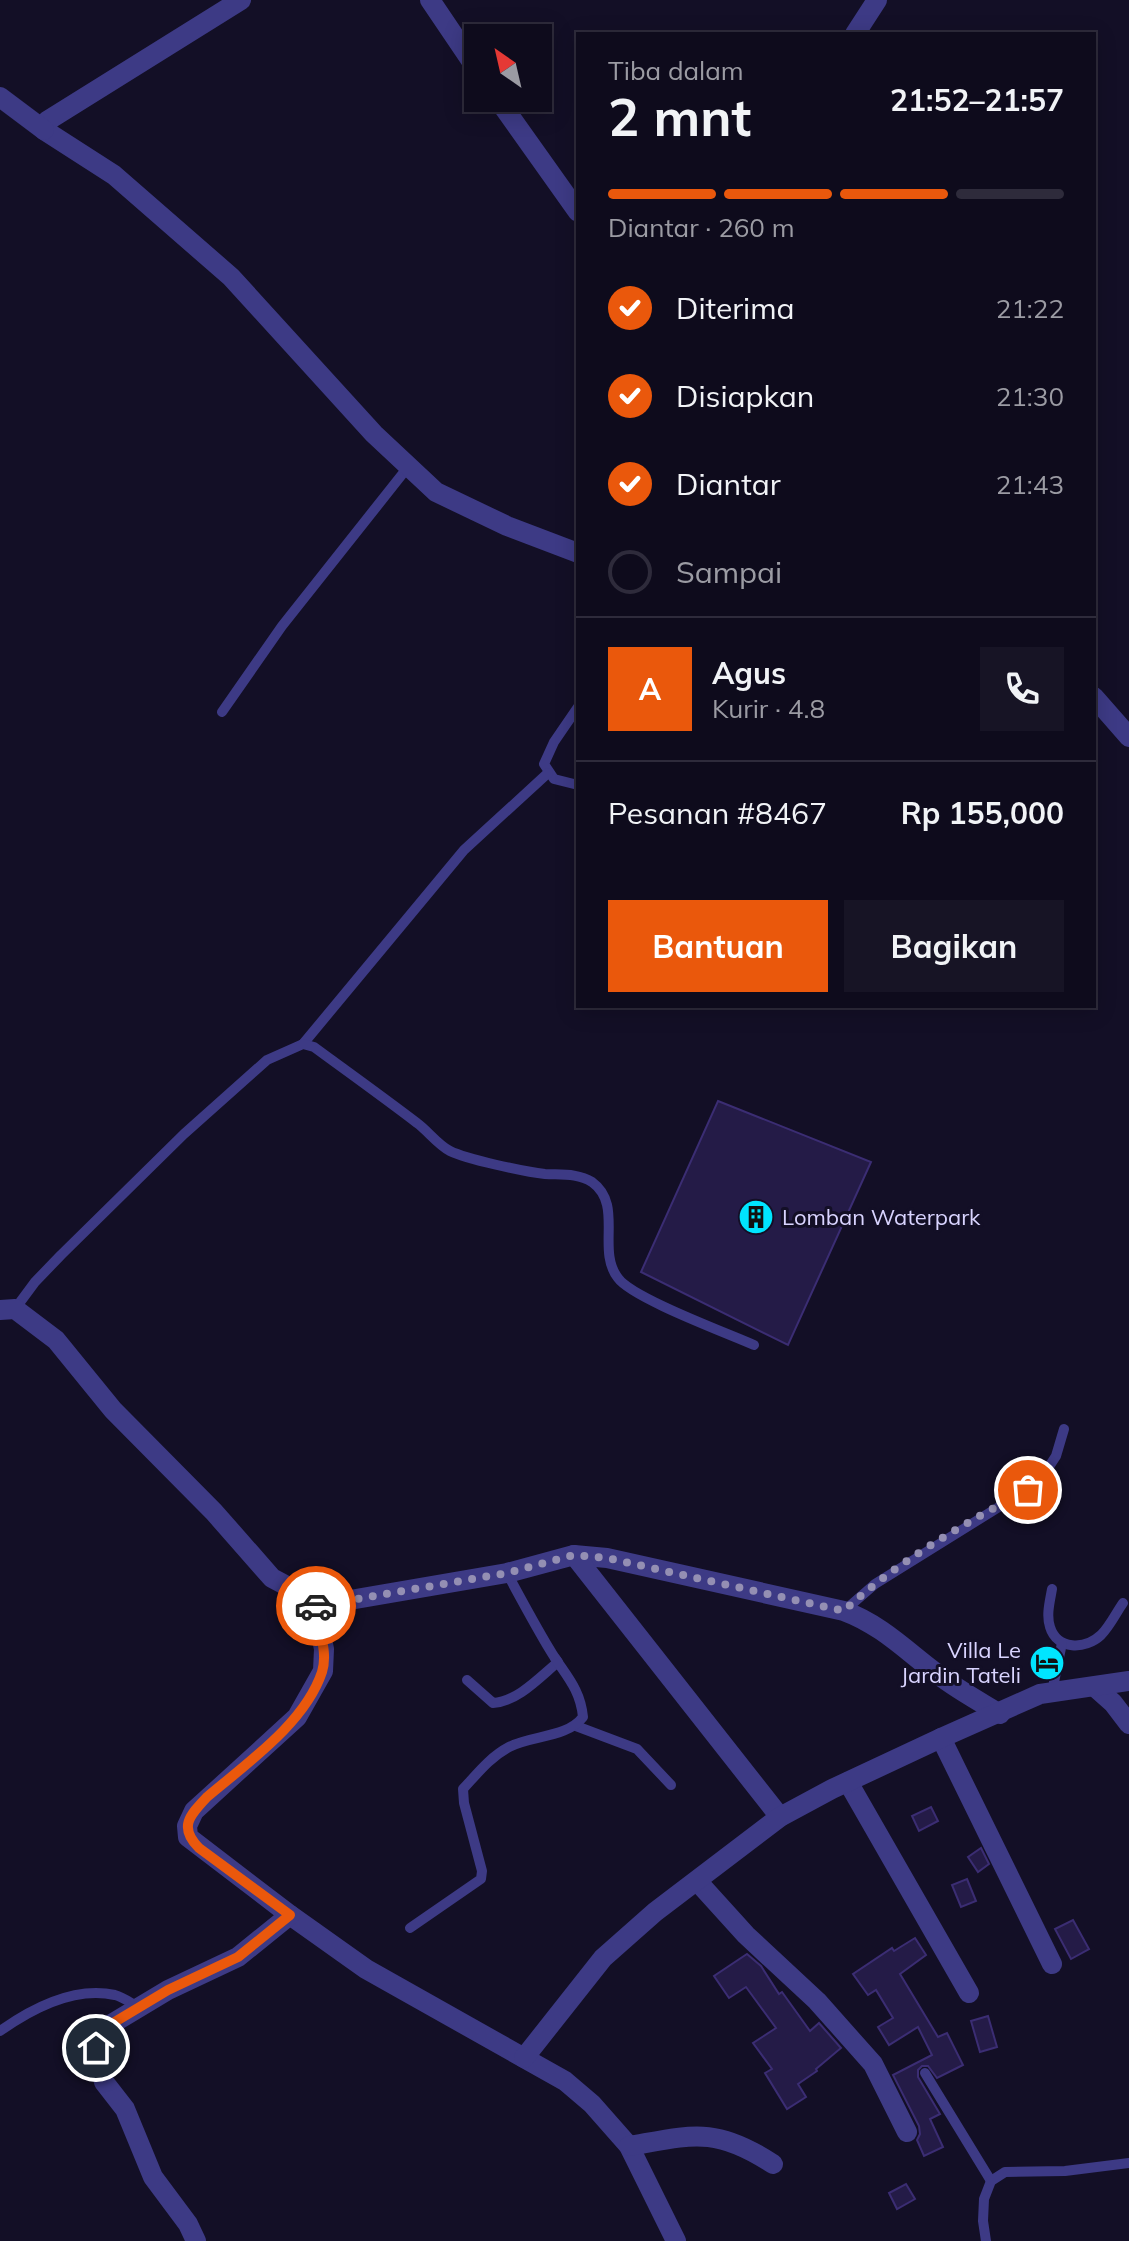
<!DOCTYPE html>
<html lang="id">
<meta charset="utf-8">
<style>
body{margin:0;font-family:Mulish,sans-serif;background:#171425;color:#f1f3f6;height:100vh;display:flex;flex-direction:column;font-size:30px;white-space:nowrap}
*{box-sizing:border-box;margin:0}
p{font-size:26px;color:#9b9ba3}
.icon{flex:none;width:44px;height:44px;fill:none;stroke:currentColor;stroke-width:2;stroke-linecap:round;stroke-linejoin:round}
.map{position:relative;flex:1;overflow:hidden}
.details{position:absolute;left:576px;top:32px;width:520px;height:976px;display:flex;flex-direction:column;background:#0e0b1c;border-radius:0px;box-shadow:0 4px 20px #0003,0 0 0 2px #2e2b3b}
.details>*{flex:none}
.needle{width:52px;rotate:326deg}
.tools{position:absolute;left:464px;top:24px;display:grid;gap:16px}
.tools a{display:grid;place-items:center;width:88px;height:88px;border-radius:0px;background:#0e0b1c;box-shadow:0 4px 20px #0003,0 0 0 2px #2e2b3b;font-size:40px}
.pin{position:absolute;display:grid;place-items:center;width:68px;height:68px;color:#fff;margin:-34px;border:4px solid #fff;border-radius:50%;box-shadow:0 2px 8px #0007}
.courier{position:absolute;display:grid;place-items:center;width:80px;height:80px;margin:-40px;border:6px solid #ea580c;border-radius:50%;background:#fff;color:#222;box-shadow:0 2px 10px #0007}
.overview em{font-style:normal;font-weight:700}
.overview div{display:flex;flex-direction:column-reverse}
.overview{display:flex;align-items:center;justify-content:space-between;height:136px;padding:0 32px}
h1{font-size:52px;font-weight:700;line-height:60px}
.bar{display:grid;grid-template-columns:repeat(4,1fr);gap:12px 8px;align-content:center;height:96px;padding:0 32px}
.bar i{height:10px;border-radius:6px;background:#2e2b3b}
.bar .active{background:#ea580c}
.bar p{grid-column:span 4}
.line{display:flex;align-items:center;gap:20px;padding:0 32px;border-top:2px solid #2e2b3b}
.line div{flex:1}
.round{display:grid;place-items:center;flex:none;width:84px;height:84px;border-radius:0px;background:#171425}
ol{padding:0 32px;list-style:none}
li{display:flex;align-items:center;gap:24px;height:88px}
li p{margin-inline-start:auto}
li .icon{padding:8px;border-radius:50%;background:#ea580c;color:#fff;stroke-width:4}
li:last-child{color:#9b9ba3}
li i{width:44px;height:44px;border:4px solid #2e2b3b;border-radius:50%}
.primary-button{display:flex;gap:16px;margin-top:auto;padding:16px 32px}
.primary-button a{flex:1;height:92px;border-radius:0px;background:#ea580c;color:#fff;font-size:32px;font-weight:700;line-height:92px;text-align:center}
.primary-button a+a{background:#171425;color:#f1f3f6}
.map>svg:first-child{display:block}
</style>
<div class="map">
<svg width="1129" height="2241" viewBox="0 0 1129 2241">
<rect width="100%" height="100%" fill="#130f26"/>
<g fill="#241b47" stroke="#3b2d73" stroke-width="2">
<polygon points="718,1101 871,1162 788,1345 641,1272"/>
<polygon points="931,1807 938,1821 919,1831 912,1816"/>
<polygon points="981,1848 989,1864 978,1872 968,1857"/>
<polygon points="967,1879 976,1901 961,1907 952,1885"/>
<polygon points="1073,1920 1089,1949 1071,1959 1055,1929"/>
<polygon points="915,1938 926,1955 900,1974 938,2037 947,2033 963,2065 937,2078 928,2066 922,2066 918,2070 918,2077 940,2114 930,2119 943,2147 924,2156 917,2140 920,2134 919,2126 893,2075 932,2055 918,2027 889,2045 878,2027 893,2018 876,1990 868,1995 853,1974 892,1948 894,1951"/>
<polygon points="747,1954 761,1966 779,1994 782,1992 810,2031 819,2023 841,2048 816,2069 817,2071 798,2084 806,2097 787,2109 765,2073 772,2069 753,2043 776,2028 746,1987 729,1998 714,1976"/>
<polygon points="988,2016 997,2047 980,2052 971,2021"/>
<polygon points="906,2184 915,2199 897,2209 889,2193"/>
</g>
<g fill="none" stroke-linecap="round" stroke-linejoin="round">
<g stroke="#3d3a85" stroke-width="10">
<polyline points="578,707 554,742 544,764 554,779 578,785"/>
<polyline points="222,712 282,626 408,467"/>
<polyline points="303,1044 464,850 548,773"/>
<path d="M15,1309L35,1282L61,1255L184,1134L267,1060L303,1044L314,1047C348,1072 383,1097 417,1123C428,1131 438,1145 450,1151C466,1159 525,1172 545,1174C560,1175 578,1173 592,1182C624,1205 596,1250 618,1278C632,1298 727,1333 754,1345"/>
<path d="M1052,1589C1050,1601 1046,1615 1050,1627C1057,1650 1085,1650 1101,1635C1110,1626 1116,1613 1123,1603"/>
<polyline points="844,1611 875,1584 1039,1482 1056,1456 1064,1429"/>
<path d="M467,1680L493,1703C517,1702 540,1677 558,1662L555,1658"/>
<polyline points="1052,1692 1062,1643"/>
<polyline points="576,1726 637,1749 671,1785"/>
<path d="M410,1928L481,1879L482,1871L464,1803L463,1789C477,1774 490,1757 509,1747C532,1735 567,1738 583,1717C580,1687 564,1674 550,1650C535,1625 521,1599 507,1573"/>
<path d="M0,2031C31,2009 75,1986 115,1995C123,1997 131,2003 138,2007"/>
<polyline points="925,2073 991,2181"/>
<polyline points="986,2241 983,2221 984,2199 991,2181 1005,2172 1065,2171 1129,2163"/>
</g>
<g stroke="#3d3a85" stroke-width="20">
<polyline points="241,0 47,121 44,130 114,175 231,277 374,434 436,492 507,526 578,553"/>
<polyline points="430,0 478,71"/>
<polyline points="855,34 877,0"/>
<polyline points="0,97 44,130"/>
<polyline points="497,98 578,212"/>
<polyline points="1094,697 1129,737"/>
<path d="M0,1310L15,1309L56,1340L113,1410L214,1512L272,1578L304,1595L315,1606L507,1573L574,1555L607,1558L844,1611C885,1626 912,1657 947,1681C964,1693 982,1703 1000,1714"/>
<polyline points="574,1555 780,1817"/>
<polyline points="315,1606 324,1649 323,1671 297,1717 194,1811 187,1826 188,1837 290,1915 366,1969 565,2081 592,2104 629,2146 676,2241"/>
<polyline points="1095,1687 1113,1703 1129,1724"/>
<polyline points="941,1738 1052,1964"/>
<polyline points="848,1782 969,1993"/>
<polyline points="698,1882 746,1935 817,2001 873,2064 907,2132"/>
<polyline points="524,2058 603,1958 655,1912 780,1817 832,1789 941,1738 1040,1694 1129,1681"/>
<path d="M629,2146C692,2135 715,2126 773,2164"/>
<polyline points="196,2241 188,2224 153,2177 125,2109 104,2082 96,2048 108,2026 168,1990 238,1957 290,1915"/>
</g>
</g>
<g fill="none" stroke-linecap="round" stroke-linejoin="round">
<path stroke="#948fb3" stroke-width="8" stroke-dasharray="0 14.4" d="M316,1606L507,1573L574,1555L607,1558L844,1611C893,1564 968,1521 1028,1490"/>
<path stroke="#ea580c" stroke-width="10" d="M96,2048L108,2026L168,1990L238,1957L290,1915L199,1848C178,1827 190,1815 207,1797C247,1763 305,1723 322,1672C329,1650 316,1625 316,1606"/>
</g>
<defs>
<symbol id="building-disc" viewBox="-11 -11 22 22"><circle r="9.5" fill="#00e5ff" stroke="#130f26"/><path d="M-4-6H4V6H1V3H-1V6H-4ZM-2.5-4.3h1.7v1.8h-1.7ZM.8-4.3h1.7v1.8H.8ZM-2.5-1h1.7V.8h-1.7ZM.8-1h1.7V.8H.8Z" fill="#111"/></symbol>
<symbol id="hotel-disc" viewBox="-11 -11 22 22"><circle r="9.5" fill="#00e5ff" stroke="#130f26"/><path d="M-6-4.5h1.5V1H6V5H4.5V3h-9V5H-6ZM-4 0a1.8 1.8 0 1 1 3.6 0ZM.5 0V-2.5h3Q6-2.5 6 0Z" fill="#111"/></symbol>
</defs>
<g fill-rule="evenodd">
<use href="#building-disc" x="736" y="1197" width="40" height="40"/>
<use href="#hotel-disc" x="1027" y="1643" width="40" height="40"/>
</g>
<g text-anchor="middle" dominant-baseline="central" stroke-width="6" stroke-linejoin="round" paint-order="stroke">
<g font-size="22" fill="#d9d4ff" stroke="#130f26" text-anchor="start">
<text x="782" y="1217">Lomban Waterpark</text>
<text x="1021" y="1650" text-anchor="end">Villa Le<tspan x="1021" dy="25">Jardin Tateli</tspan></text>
</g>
</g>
</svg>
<div class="tools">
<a><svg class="needle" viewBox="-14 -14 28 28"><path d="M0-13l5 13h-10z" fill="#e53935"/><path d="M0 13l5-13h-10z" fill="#9b9ba3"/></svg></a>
</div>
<div class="pin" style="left:1028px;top:1490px;background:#ea580c"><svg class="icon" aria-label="bag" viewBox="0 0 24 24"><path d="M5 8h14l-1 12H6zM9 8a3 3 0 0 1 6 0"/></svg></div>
<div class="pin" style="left:96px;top:2048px;background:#1f2937"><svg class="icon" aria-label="home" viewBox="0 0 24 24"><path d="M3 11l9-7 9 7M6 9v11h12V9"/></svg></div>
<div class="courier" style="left:316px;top:1606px"><svg class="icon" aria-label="car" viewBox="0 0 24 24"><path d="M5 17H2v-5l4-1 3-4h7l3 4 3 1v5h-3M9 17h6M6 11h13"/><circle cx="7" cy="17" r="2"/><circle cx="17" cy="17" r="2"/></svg></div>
<section class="details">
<div class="overview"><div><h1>2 mnt</h1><p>Tiba dalam</p></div><em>21:52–21:57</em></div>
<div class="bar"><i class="active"></i><i class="active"></i><i class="active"></i><i></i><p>Diantar · 260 m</p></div>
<ol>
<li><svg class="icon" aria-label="check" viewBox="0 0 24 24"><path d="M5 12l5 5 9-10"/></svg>Diterima<p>21:22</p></li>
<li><svg class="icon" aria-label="check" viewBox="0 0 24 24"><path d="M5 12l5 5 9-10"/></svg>Disiapkan<p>21:30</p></li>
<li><svg class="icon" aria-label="check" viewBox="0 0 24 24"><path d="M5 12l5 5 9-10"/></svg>Diantar<p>21:43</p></li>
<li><i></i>Sampai</li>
</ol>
<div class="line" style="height:144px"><b class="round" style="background:#ea580c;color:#fff">A</b><div><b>Agus</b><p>Kurir · 4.8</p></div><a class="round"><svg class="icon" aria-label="phone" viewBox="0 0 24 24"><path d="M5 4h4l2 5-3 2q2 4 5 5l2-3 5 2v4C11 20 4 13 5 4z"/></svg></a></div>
<div class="line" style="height:104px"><div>Pesanan #8467</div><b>Rp 155,000</b></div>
<div class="primary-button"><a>Bantuan</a><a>Bagikan</a></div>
</section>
</div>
